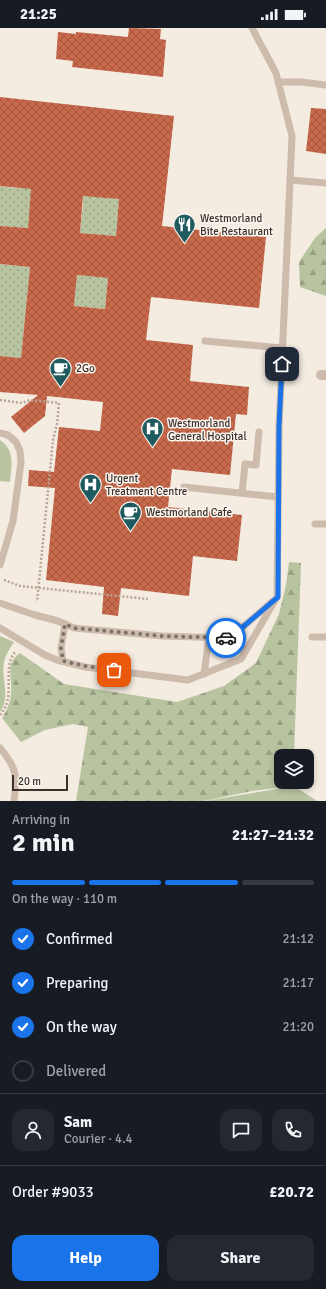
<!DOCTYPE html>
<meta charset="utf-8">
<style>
body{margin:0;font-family:Signika,sans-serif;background:#242831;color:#f1f3f6;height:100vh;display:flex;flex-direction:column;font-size:15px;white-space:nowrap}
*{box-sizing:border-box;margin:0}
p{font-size:13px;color:#9ea1a6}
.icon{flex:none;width:22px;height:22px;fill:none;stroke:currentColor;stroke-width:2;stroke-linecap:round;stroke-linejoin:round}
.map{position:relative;height:773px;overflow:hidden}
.details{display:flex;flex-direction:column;background:#171b24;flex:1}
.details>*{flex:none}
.fabs{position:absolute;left:274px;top:721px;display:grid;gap:8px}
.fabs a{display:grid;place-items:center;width:40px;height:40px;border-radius:8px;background:#171b24;box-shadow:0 2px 6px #0003;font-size:20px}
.scale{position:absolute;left:12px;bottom:10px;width:56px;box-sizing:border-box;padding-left:4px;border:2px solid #3b302b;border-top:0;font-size:11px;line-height:14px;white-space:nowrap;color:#3b302b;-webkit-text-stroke:3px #fbf5ee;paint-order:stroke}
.pin{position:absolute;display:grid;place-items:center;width:34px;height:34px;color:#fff;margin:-17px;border-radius:8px;box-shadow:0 2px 6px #0006}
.courier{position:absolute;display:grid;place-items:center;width:40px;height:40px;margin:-20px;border:3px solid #1a73e8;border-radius:50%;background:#fff;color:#222;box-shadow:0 1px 5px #0007}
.head em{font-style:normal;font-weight:800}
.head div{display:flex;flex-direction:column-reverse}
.head{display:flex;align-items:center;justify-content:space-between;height:68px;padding:0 12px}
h1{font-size:26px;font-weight:800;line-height:30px}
.bar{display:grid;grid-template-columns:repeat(4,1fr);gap:6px 4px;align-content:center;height:48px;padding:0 12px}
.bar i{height:5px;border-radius:3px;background:#363941}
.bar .on{background:#1a73e8}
.bar p{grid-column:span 4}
.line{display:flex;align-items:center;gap:10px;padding:0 12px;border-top:1px solid #363941}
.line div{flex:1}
.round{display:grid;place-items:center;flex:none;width:42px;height:42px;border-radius:12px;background:#242831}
ol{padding:0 12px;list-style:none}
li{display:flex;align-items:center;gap:12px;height:44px}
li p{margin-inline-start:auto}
li .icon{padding:4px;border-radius:50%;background:#1a73e8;color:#fff;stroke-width:4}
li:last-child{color:#9ea1a6}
li i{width:22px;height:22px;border:2px solid #363941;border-radius:50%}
.button{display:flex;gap:8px;margin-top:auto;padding:8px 12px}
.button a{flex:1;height:46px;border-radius:12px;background:#1a73e8;color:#fff;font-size:16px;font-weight:800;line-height:46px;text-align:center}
.button a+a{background:#242831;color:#f1f3f6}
.status{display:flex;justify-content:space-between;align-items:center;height:28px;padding:0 20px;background:#171b24;direction:ltr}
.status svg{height:11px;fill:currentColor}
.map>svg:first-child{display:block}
</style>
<div class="status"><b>21:25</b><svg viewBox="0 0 49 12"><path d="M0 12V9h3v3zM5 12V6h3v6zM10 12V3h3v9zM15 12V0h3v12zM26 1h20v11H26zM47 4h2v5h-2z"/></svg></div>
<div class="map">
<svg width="326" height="773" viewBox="0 0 326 773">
<defs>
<pattern id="forest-firs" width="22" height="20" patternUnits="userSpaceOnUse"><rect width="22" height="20" fill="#b8c4a0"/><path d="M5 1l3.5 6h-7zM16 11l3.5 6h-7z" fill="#97a083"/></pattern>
<pattern id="park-dots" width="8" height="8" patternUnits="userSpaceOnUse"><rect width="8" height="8" fill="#b8c4a0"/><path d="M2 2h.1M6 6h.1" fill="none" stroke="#97a083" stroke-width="1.8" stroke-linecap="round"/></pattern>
<pattern id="building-cross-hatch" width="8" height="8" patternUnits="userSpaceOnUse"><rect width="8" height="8" fill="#c8694b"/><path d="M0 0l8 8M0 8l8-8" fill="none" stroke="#a4573f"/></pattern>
</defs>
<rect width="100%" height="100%" fill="#f4ebe1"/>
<g fill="#b8c4a0">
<path d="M0,412C15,422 12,438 10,454L0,453Z"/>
<path d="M0,608L14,614C10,620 6,626 4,634C1,651 11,669 0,684Z"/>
<polygon points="294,758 317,773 205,773"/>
</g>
<g fill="url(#forest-firs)">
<polygon points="326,200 326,268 300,259 299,234 315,210"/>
<path d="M289,534L301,535L294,728H281V754H294V758L252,763L204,773H76L88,699L73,696L45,702L21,714L2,690C7,682 10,675 11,666C13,649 4,636 20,625L64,656L177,674L224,658L256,635L279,586L286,557Z"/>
</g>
<g fill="url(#park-dots)">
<polygon points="46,117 31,166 28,200 0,198 0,158 17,160"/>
<polygon points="81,121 102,169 119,171 116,208 80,205 83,176"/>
<polygon points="0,236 30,239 21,330 0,328"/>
<polygon points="77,247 108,250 105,281 74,278"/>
</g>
<g fill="url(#building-cross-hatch)" fill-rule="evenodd">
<polygon points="129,0 161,1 160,11 166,12 163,49 72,39 73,33 56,31 58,4 76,6 76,4 128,9"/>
<path d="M0,69L174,88L162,198L266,209L259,280L151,269L146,312L193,317L190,353L249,359L247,387L236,386L230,447L172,441L168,479L242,487L237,533L193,528L189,568L121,560L118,588L102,586L104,559L46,552L55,460L28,458L29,442L54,444L59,399L100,403L103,374L47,368L45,388L24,405L11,389L38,367L0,364V328L21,330L30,239L0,236V198L28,200L31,161L0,158ZM83,168L119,171L116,208L80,205ZM77,247L108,250L105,281L74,278Z"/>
<polygon points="311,80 326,81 326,126 306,123"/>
</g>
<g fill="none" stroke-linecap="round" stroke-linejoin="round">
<g stroke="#b9a596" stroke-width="2.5" stroke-dasharray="2 2" stroke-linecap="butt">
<polyline points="0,372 22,375 30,372 59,375 57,396 53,412 37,574"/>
<polyline points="4,552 20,558 148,571"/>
<path d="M0,687C18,666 0,641 16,623"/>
</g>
<g stroke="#cdbbac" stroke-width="7">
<polyline points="278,54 301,54 326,57"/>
<polyline points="290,152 326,155"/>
<polyline points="205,313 282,320"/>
<polyline points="0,405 8,407 16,414 20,423 21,434 13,493 0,537"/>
<polyline points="184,459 278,469"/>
<polyline points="242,465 245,436 256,437 259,404"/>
<polyline points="315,496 326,496"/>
<polyline points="0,575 35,587 58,593 74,600 162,608 230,610 273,573"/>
<polyline points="0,600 45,627 57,632 85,639 188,652 241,631 277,569 279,399 292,108 276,45 252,0"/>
<polyline points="312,609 326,609"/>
<polyline points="63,633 61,620 65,596"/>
<polyline points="204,646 209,610"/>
<path d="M0,720C17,740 17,747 14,773"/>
</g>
<polyline stroke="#cdbbac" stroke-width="10" points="321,347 326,347"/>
</g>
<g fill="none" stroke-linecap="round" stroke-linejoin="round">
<polyline stroke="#7c716b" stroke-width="4" stroke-dasharray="0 7.2" points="114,642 85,638 63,633 61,620 65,596 74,600 162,608 226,610"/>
<polyline stroke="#1a73e8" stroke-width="5" points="226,610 230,610 278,569 279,398 282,336"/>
</g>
<defs>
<symbol id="restaurant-pin" viewBox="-11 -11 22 30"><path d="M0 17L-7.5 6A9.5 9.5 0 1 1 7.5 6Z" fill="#1f5a5e" stroke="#fbf5ee"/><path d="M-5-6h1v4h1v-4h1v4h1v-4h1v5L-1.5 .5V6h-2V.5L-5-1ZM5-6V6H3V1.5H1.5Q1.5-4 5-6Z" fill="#fff"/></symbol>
<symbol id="cafe-pin" viewBox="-11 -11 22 30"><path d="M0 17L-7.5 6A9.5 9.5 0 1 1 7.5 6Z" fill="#1f5a5e" stroke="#fbf5ee"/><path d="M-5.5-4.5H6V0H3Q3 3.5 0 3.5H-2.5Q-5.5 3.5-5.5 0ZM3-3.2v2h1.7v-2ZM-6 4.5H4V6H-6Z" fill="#fff"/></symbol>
<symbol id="hospital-pin" viewBox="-11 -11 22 30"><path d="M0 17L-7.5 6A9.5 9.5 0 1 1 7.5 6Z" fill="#1f5a5e" stroke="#fbf5ee"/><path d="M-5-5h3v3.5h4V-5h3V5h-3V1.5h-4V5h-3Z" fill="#fff"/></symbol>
</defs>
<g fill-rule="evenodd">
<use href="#restaurant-pin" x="172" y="184" width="25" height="34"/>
<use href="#cafe-pin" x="48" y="328" width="25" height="34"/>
<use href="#hospital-pin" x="140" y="388" width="25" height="34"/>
<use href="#hospital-pin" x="78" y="444" width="25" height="34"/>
<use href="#cafe-pin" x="118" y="472" width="25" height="34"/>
</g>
<g text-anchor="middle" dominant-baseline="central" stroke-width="3" stroke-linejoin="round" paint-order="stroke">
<g font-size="11" fill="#3b302b" stroke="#fbf5ee" text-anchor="start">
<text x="200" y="190">Westmorland<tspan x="200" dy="13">Bite Restaurant</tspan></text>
<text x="76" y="340">2Go</text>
<text x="168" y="395">Westmorland<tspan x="168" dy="13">General Hospital</tspan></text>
<text x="106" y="450">Urgent<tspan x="106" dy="13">Treatment Centre</tspan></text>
<text x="146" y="484">Westmorland Cafe</text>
</g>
</g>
</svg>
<div class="fabs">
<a><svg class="icon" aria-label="layers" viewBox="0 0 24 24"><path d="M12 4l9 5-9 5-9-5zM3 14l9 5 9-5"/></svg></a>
</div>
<div class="scale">20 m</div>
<div class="pin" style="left:114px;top:642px;background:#ea580c"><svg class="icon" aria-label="bag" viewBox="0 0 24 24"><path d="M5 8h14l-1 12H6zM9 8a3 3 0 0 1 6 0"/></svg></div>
<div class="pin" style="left:282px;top:336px;background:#1f2937"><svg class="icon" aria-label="home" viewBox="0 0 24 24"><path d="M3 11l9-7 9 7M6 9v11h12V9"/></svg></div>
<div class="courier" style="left:226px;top:610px"><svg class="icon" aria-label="car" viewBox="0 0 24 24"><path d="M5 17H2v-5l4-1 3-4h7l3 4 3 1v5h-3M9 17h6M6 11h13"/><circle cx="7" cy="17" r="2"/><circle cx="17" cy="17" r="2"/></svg></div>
</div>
<section class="details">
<div class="head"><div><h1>2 min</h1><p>Arriving in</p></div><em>21:27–21:32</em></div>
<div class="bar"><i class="on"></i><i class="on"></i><i class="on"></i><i></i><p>On the way · 110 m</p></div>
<ol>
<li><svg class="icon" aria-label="check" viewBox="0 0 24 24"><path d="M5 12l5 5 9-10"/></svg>Confirmed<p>21:12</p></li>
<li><svg class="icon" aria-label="check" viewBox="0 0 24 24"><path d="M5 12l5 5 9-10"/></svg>Preparing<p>21:17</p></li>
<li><svg class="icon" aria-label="check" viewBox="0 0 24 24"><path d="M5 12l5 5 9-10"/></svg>On the way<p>21:20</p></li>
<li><i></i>Delivered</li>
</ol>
<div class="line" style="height:72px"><a class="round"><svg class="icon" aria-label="person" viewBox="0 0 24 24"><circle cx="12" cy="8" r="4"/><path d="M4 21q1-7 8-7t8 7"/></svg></a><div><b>Sam</b><p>Courier · 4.4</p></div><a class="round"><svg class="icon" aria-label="chat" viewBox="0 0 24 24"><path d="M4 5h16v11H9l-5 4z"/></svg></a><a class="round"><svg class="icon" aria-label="phone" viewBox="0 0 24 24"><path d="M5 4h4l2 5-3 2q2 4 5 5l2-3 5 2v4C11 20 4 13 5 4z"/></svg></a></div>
<div class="line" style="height:52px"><div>Order #9033</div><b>£20.72</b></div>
<div class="button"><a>Help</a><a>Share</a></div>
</section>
